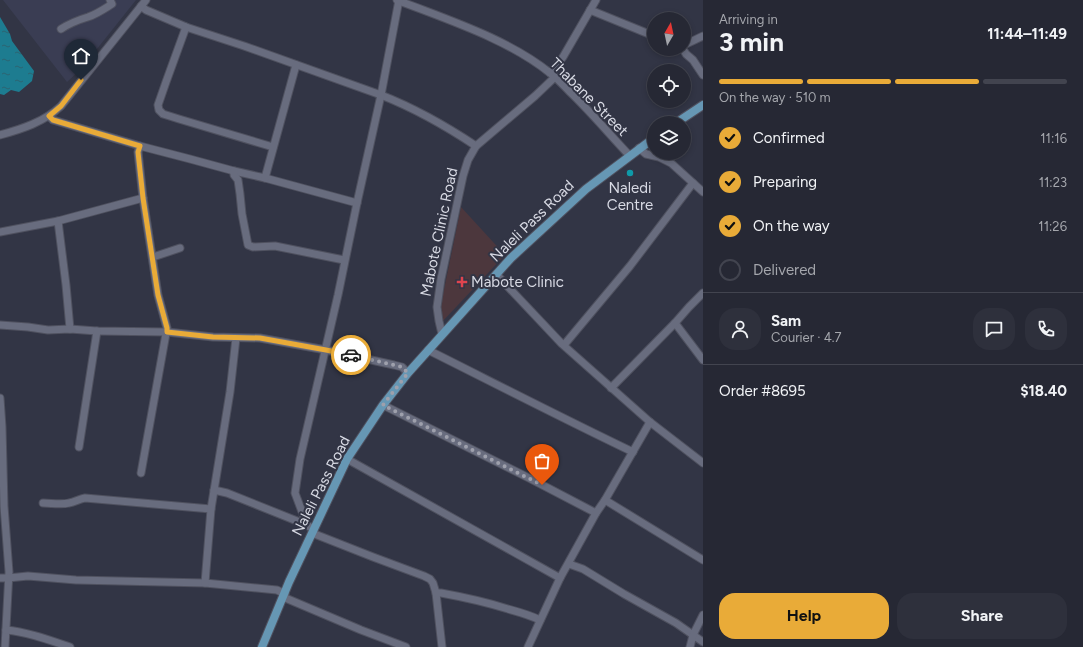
<!DOCTYPE html>
<meta charset="utf-8">
<style>
body{margin:0;font-family:Figtree,sans-serif;background:#2e303c;color:#f1f3f6;height:100vh;display:flex;flex-direction:column;font-size:15px;white-space:nowrap}
*{box-sizing:border-box;margin:0}
p{font-size:13px;color:#a4a6ac}
.icon{flex:none;width:22px;height:22px;fill:none;stroke:currentColor;stroke-width:2;stroke-linecap:round;stroke-linejoin:round}
.map{position:relative;flex:1;overflow:hidden}
.panel{display:flex;flex-direction:column;background:#262834;width:380px}
.panel>*{flex:none}
.needle{width:26px;rotate:9deg}
.buttons{position:absolute;left:647px;top:12px;display:grid;gap:8px}
.buttons a{display:grid;place-items:center;width:44px;height:44px;border-radius:50%;background:#262834;box-shadow:0 2px 6px #0003,0 0 0 1px #42444f;font-size:20px}
.pin{position:absolute;display:grid;place-items:center;width:34px;height:34px;color:#fff;margin:-41px -17px;border-radius:50% 50% 50% 0;rotate:-45deg;box-shadow:0 0 4px #0007}
.pin .icon{rotate:45deg}
.courier{position:absolute;display:grid;place-items:center;width:40px;height:40px;margin:-20px;border:3px solid #e9ab38;border-radius:50%;background:#fff;color:#222;box-shadow:0 1px 5px #0007}
.head em{font-style:normal;font-weight:700}
.head div{display:flex;flex-direction:column-reverse}
.head{display:flex;align-items:center;justify-content:space-between;height:68px;padding:0 16px}
h1{font-size:26px;font-weight:700;line-height:30px}
.bar{display:grid;grid-template-columns:repeat(4,1fr);gap:6px 4px;align-content:center;height:48px;padding:0 16px}
.bar i{height:5px;border-radius:3px;background:#42444f}
.bar .selected{background:#e9ab38}
.bar p{grid-column:span 4}
.line{display:flex;align-items:center;gap:10px;padding:0 16px;border-top:1px solid #42444f}
.line div{flex:1}
.round{display:grid;place-items:center;flex:none;width:42px;height:42px;border-radius:16px;background:#2e303c}
ol{padding:0 16px;list-style:none}
li{display:flex;align-items:center;gap:12px;height:44px}
li p{margin-inline-start:auto}
li .icon{padding:4px;border-radius:50%;background:#e9ab38;color:#111;stroke-width:4}
li:last-child{color:#a4a6ac}
li i{width:22px;height:22px;border:2px solid #42444f;border-radius:50%}
.primary-button{display:flex;gap:8px;margin-top:auto;padding:8px 16px}
.primary-button a{flex:1;height:46px;border-radius:16px;background:#e9ab38;color:#111;font-size:16px;font-weight:700;line-height:46px;text-align:center}
.primary-button a+a{background:#2e303c;color:#f1f3f6}
main{display:flex;flex:1;min-height:0}
.map>svg:first-child{display:block}
</style>
<main>
<div class="map">
<svg width="703" height="647" viewBox="0 0 703 647">
<defs>
<pattern id="water-ripples" width="26" height="14" patternUnits="userSpaceOnUse"><rect width="26" height="14" fill="#1d7c90"/><path d="M2 4q2-2 4 0t4 0M15 11q2-2 4 0t4 0" fill="none" stroke="#2b6472"/></pattern>
</defs>
<rect width="100%" height="100%" fill="#323545"/>
<polygon fill="#3a3d53" points="3,0 136,0 81,69 67,82"/>
<polygon fill="#4c373d" points="461,207 505,255 442,322 440,309"/>
<polygon fill="url(#water-ripples)" points="0,17 10,34 12,41 34,71 32,81 19,92 11,90 4,95 0,94"/>
<g fill="none" stroke-linecap="round" stroke-linejoin="round">
<defs>
<g id="minor">
<path d="M397,0C448,20 508,39 550,73C557,78 563,85 570,92C591,112 610,135 630,156"/>
<path d="M141,6L146,10L186,27L244,46L381,95C414,108 446,126 476,146"/>
<polyline points="590,10 654,36"/>
<polyline points="186,27 166,82 158,105 159,110 163,114 179,119 273,147"/>
<path d="M61,29C70,23 78,20 88,17C97,14 104,9 112,4L110,0"/>
<polyline points="684,45 703,36"/>
<polyline points="683,49 686,54 693,60 703,75"/>
<polyline points="550,73 563,57 596,0"/>
<polyline points="49,116 53,120 140,146 190,159 234,171 265,178 287,184 357,203"/>
<path d="M0,135C22,129 44,122 61,106L146,0"/>
<polyline points="140,146 138,152 143,198 158,295 167,328 141,473"/>
<polyline points="639,148 646,154 659,157 671,163 703,192"/>
<polyline points="234,171 234,175 238,180 240,194 242,214 248,245 253,247 275,246 344,260"/>
<polyline points="265,178 296,65"/>
<polyline points="58,221 66,285 70,329"/>
<polyline points="0,232 58,221 143,198"/>
<polyline points="153,257 180,248"/>
<polyline points="496,274 562,344 650,422 703,463"/>
<polyline points="675,323 703,360"/>
<polyline points="0,325 28,327 48,330 70,329 97,331 167,332 213,337 260,338 326,350 394,365 402,367 408,373"/>
<polyline points="442,334 439,321 437,307 441,279 463,176 468,160 476,146 535,96 555,77"/>
<polyline points="564,345 630,266 693,183"/>
<path d="M428,350C496,384 564,419 633,452"/>
<polyline points="611,388 675,323 689,307 703,293"/>
<polyline points="0,398 2,427 4,506 9,572 5,647"/>
<polyline points="383,405 529,478 596,513"/>
<polyline points="79,447 97,331"/>
<polyline points="347,459 560,578"/>
<polyline points="214,490 227,493 302,523"/>
<polyline points="605,500 703,560"/>
<path d="M43,503C51,503 61,505 69,503C75,502 79,499 85,498L211,509"/>
<polyline points="314,529 302,523 304,517 295,493 300,459 338,295 357,203 381,95 399,0"/>
<polyline points="312,533 373,557 424,576 430,579 433,583 436,593 442,647"/>
<polyline points="569,564 583,569 624,594 676,623 703,642"/>
<polyline points="0,578 8,578 28,576 76,580 205,583 277,590 285,594"/>
<polyline points="205,583 211,509 230,392 236,338"/>
<path d="M436,593H441C463,597 486,602 508,609C519,612 530,615 540,620"/>
<polyline points="283,597 361,630 406,647"/>
<path d="M6,630C27,632 49,640 70,647"/>
<polyline points="528,647 560,578 596,513 605,500 650,422"/>
<polyline points="690,647 693,635 703,615"/>
</g>
<g id="major">
<polyline points="676,123 703,105"/>
<polyline points="262,647 289,582 347,459 383,405 408,373 511,258 586,189 654,138"/>
</g>
</defs>
<use href="#minor" stroke="#4f515f" stroke-width="9"/>
<use href="#major" stroke="#4f515f" stroke-width="10"/>
<use href="#minor" stroke="#686c7e" stroke-width="7"/>
<use href="#major" stroke="#6697b4" stroke-width="8"/>
</g>
<g fill="none" stroke-linecap="round" stroke-linejoin="round">
<polyline stroke="#9ea0ac" stroke-width="4" stroke-dasharray="0 7.2" points="351,355 394,365 402,367 408,373 383,405 542,485"/>
<polyline stroke="#e9ab38" stroke-width="5" points="81,80 61,106 49,116 53,120 140,146 138,152 143,198 158,295 167,328 167,332 213,337 260,338 326,350 351,355"/>
</g>
<circle fill="#0f9aa8" stroke="#323545" stroke-width="1.5" cx="630" cy="173" r="4"/>
<path fill="#e0444e" stroke="#323545" stroke-width="1.5" d="M460 276h4v4h4v4h-4v4h-4v-4h-4v-4h4z"/>
<g text-anchor="middle" dominant-baseline="central" stroke-width="4" stroke-linejoin="round" paint-order="stroke">
<g font-size="15" fill="#d8dae4" stroke="#323545">
<text transform="translate(589 97) rotate(45)">Thabane Street</text>
<text transform="translate(532 221) rotate(-44)">Naleli Pass Road</text>
<text transform="translate(439 232) rotate(-78)">Mabote Clinic Road</text>
<text transform="translate(321 486) rotate(-63)">Naleli Pass Road</text>
</g>
<g font-size="15" fill="#d8dae4" stroke="#323545">
<text x="630" y="188">Naledi<tspan x="630" dy="17">Centre</tspan></text>
<text x="471" y="282" text-anchor="start">Mabote Clinic</text>
</g>
</g>
</svg>
<div class="buttons">
<a><svg class="needle" viewBox="-14 -14 28 28"><path d="M0-13l5 13h-10z" fill="#e53935"/><path d="M0 13l5-13h-10z" fill="#a4a6ac"/></svg></a>
<a><svg class="icon" aria-label="locate" viewBox="0 0 24 24"><circle cx="12" cy="12" r="6"/><path d="M12 2v4M12 18v4M2 12h4M18 12h4"/></svg></a>
<a><svg class="icon" aria-label="layers" viewBox="0 0 24 24"><path d="M12 4l9 5-9 5-9-5zM3 14l9 5 9-5"/></svg></a>
</div>
<div class="pin" style="left:542px;top:485px;background:#ea580c"><svg class="icon" aria-label="bag" viewBox="0 0 24 24"><path d="M5 8h14l-1 12H6zM9 8a3 3 0 0 1 6 0"/></svg></div>
<div class="pin" style="left:81px;top:80px;background:#1f2937"><svg class="icon" aria-label="home" viewBox="0 0 24 24"><path d="M3 11l9-7 9 7M6 9v11h12V9"/></svg></div>
<div class="courier" style="left:351px;top:355px"><svg class="icon" aria-label="car" viewBox="0 0 24 24"><path d="M5 17H2v-5l4-1 3-4h7l3 4 3 1v5h-3M9 17h6M6 11h13"/><circle cx="7" cy="17" r="2"/><circle cx="17" cy="17" r="2"/></svg></div>
</div>
<section class="panel">
<div class="head"><div><h1>3 min</h1><p>Arriving in</p></div><em>11:44–11:49</em></div>
<div class="bar"><i class="selected"></i><i class="selected"></i><i class="selected"></i><i></i><p>On the way · 510 m</p></div>
<ol>
<li><svg class="icon" aria-label="check" viewBox="0 0 24 24"><path d="M5 12l5 5 9-10"/></svg>Confirmed<p>11:16</p></li>
<li><svg class="icon" aria-label="check" viewBox="0 0 24 24"><path d="M5 12l5 5 9-10"/></svg>Preparing<p>11:23</p></li>
<li><svg class="icon" aria-label="check" viewBox="0 0 24 24"><path d="M5 12l5 5 9-10"/></svg>On the way<p>11:26</p></li>
<li><i></i>Delivered</li>
</ol>
<div class="line" style="height:72px"><a class="round"><svg class="icon" aria-label="person" viewBox="0 0 24 24"><circle cx="12" cy="8" r="4"/><path d="M4 21q1-7 8-7t8 7"/></svg></a><div><b>Sam</b><p>Courier · 4.7</p></div><a class="round"><svg class="icon" aria-label="chat" viewBox="0 0 24 24"><path d="M4 5h16v11H9l-5 4z"/></svg></a><a class="round"><svg class="icon" aria-label="phone" viewBox="0 0 24 24"><path d="M5 4h4l2 5-3 2q2 4 5 5l2-3 5 2v4C11 20 4 13 5 4z"/></svg></a></div>
<div class="line" style="height:52px"><div>Order #8695</div><b>$18.40</b></div>
<div class="primary-button"><a>Help</a><a>Share</a></div>
</section>
</main>
